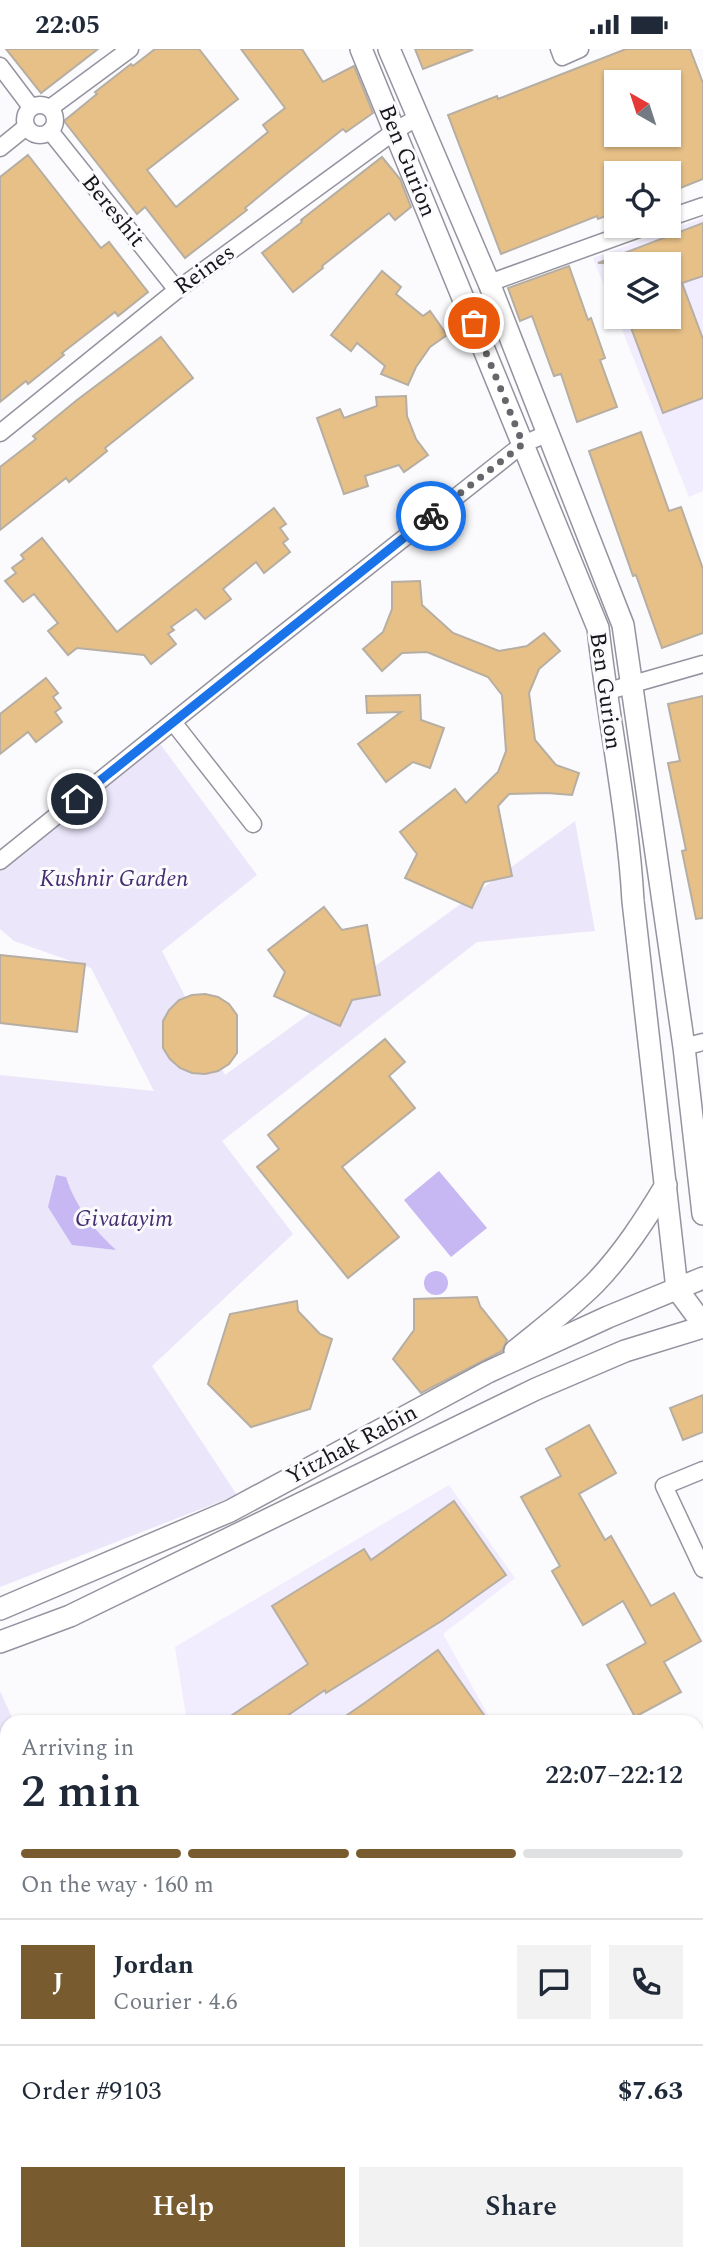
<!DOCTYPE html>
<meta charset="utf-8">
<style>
body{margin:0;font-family:Spectral,serif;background:#f2f2f3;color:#1f2937;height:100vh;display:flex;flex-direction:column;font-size:26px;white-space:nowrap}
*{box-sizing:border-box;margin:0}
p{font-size:23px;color:#747a83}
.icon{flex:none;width:38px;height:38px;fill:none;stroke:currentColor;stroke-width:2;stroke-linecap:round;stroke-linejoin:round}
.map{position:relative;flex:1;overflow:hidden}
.side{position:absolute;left:0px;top:1666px;width:704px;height:546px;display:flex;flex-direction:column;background:#fff;border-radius:21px 21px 0 0;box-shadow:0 2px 5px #0004}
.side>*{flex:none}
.needle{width:46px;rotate:321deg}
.tools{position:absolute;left:604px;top:21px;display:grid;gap:14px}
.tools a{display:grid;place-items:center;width:77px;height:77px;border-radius:0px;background:#fff;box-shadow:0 2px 5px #0004;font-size:35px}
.pin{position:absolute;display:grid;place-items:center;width:60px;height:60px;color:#fff;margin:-30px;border:4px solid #fff;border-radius:50%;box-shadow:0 2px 7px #0007}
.courier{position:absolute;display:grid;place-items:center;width:70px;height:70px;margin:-35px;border:5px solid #1a73e8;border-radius:50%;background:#fff;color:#222;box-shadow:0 2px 9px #0007}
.overview em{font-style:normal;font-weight:600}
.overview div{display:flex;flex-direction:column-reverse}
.overview{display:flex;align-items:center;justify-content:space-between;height:119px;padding:0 21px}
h1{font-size:46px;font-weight:600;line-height:52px}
.bar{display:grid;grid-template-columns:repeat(4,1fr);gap:10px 7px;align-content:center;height:84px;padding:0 21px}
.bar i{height:9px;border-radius:5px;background:#e0e1e3}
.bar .selected{background:#785b2e}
.bar p{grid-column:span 4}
.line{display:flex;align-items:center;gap:18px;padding:0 21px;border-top:2px solid #e0e1e3}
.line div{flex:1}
.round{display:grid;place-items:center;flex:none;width:74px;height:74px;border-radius:0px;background:#f2f2f3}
.cta{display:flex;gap:14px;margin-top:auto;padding:14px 21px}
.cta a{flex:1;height:80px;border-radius:0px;background:#785b2e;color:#fff;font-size:28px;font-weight:600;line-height:80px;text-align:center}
.cta a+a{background:#f2f2f3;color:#1f2937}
.status{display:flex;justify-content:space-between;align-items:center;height:49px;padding:0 35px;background:#fff;direction:ltr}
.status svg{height:19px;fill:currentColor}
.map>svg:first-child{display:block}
</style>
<div class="status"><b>22:05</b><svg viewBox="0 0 49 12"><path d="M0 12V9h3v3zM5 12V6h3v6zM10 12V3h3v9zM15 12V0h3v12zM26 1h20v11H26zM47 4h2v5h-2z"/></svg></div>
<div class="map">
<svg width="703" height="2212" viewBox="0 0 703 2212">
<rect width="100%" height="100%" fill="#fbfafd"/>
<g fill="#f1edfe">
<polygon points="703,169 703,442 689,448 617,268 668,268 668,215 616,215 616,266 593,209"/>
<polygon points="449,1436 515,1529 443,1585 492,1673 187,1673 175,1598"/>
<polygon points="697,1827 703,1838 703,1883 697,1889"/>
</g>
<g fill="#ebe6fa">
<polygon points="155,688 257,826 162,902 225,1026 575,772 595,882 477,893 222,1092 293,1185 152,1317 237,1446 0,1538 0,1026 154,1042 91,919 14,892 0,880 0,812"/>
<polygon points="0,1642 14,1673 7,1673 7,1985 0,1977"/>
<polygon points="703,1899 703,2124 697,2127 696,1904"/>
</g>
<g fill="#c7b8f4">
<polygon points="439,1122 487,1179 451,1208 404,1151"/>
<path d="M56,1126L66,1128C75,1157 94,1181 116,1201L72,1196L48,1158Z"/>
<circle cx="436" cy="1234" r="12"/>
</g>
<g fill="#e6c087" stroke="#b6aea3" stroke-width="2" fill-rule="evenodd">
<polygon points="6,0 98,0 41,44"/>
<polygon points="155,0 199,0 238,50 147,121 176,158 268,83 263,76 285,59 241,0 302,0 323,33 354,17 373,64 346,83 343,80 285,126 245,159 247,161 185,209 145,158 137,165 64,72 97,45 95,43 131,15 133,17"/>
<polygon points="415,0 471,0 472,1 423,20"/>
<path d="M626,0H690L703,34V130L678,140L672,124H616V163L598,170L597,167L501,205L448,66L497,47L498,50ZM616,33H668V86H616Z"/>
<polygon points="28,106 101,199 109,193 148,243 118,267 115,263 62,304 64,306 28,335 26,332 0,353 0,128"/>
<polygon points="382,108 400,130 411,158 395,171 389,164 322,217 323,219 293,243 262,204 302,173 301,171"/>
<polygon points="703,174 703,227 682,234 703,290 703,349 663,364 627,268 668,268 668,215 598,214"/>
<polygon points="569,217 588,271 591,269 605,309 600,311 617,358 577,373 561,325 554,327 532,267 520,272 508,239"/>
<polygon points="382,222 401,238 396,245 423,267 430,262 447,286 430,298 416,318 408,336 381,325 385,317 357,294 351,302 331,286"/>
<polygon points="161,288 193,329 105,399 107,402 69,433 66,429 0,481 0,418 36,390 33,387 77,351"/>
<polygon points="406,347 407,367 416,390 428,406 404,423 399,416 365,427 368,437 344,445 317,369 340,360 344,369 377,357 376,348"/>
<polygon points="641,383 669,462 681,458 703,520 703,584 662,599 636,526 633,527 589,402"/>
<polygon points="274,459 286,475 280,479 288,490 283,494 290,503 264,524 256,513 223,540 231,550 205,570 196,560 171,578 174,581 168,585 176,595 151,615 144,606 77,599 68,606 48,582 58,574 38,550 34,545 23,553 5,532 16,524 12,519 24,510 21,506 42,489 117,583"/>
<polygon points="420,532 422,556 453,584 499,602 527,597 544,584 560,602 539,620 529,644 535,691 556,716 579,724 572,746 547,744 509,745 498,757 512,827 484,833 472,859 405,829 417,805 400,783 455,740 466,754 498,723 506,702 502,646 488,628 427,603 402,604 382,622 363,600 383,583 392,560 392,533"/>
<polygon points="46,629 58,644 53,648 61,659 55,663 62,673 36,693 28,683 0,705 0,665"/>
<polygon points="420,646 421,671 444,679 430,719 413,713 386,733 358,695 401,663 367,664 366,647"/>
<polygon points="703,647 703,869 696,870 682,802 686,801 668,714 680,712 668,655"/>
<polygon points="324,858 342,881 367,876 380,946 352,951 340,977 274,947 285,923 268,901"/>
<polygon points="0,906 85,915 77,983 0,974"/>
<polygon points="205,945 218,948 229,955 237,966 237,1004 229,1015 218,1022 205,1025 192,1024 180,1019 170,1010 163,999 163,972 169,961 179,951 192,946"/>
<polygon points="385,990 405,1013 389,1027 415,1059 342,1118 399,1188 348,1229 257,1118 279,1100 268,1086"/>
<polygon points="477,1248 480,1257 507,1291 502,1302 421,1344 393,1310 414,1281 414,1250"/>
<polygon points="297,1252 298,1262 320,1285 332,1290 310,1360 251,1378 208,1335 230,1265"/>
<polygon points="703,1346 703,1383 683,1391 670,1359"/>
<polygon points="589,1376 616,1424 579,1445 605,1491 611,1487 651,1557 674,1544 701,1592 664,1613 681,1643 635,1668 607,1616 646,1594 623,1552 583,1576 552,1522 560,1517 521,1448 561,1427 546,1400"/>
<polygon points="454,1452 506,1526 443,1571 326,1644 325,1641 278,1673 222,1673 308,1615 272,1557 364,1500 371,1511"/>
<polygon points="438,1601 489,1673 337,1673 366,1653"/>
</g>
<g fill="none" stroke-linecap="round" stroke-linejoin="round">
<defs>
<g id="street">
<polyline points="559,0 562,8 580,0"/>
<polyline points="0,17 31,58"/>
<circle cx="40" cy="71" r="15"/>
<polyline points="50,59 130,0"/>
<polyline points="50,82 177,241"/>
<polyline points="0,99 26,78"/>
<polyline points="668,169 703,157"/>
<polyline points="489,234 647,177"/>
<polyline points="0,384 177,241 395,82 418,68"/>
<polyline points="605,643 703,615"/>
<polyline points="173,673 253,775"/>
<polyline points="0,812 246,614 523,395 549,384"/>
<polyline points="684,998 703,993"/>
<polyline points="703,1421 664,1437 703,1520"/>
<polyline points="0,2176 7,2180"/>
<polyline points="52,2205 65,2212"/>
</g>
<g id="secondary">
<path d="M361,0L598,579C608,671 628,761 633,852L677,1240L703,1275"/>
<polyline points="389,0 489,234 623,576 684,998 703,1165"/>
<path d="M515,1302C542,1280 570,1259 595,1234C623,1205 645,1171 666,1136"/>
<polyline points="0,1560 230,1462 488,1323 608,1268 703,1229"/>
<polyline points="0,1593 70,1567 536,1340 625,1302 703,1278"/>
</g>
</defs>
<use href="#street" stroke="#95939f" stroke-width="19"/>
<use href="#secondary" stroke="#95939f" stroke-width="24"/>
<use href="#street" stroke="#fff" stroke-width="16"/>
<use href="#secondary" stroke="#fff" stroke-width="21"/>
</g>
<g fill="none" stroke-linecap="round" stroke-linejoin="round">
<polyline stroke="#67666a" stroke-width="7" stroke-dasharray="0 12.6" points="431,467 523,395 474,274"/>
<polyline stroke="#1a73e8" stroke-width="9" points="77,750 431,467"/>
</g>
<g text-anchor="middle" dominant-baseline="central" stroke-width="6" stroke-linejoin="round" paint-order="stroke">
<g font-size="23" fill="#17161b" stroke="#fbfafd">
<text transform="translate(407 112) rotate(68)">Ben Gurion</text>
<text transform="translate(113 162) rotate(51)">Bereshit</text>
<text transform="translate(205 221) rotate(-36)">Reines</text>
<text transform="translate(605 642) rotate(82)">Ben Gurion</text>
<text transform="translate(352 1396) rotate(-28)">Yitzhak Rabin</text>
</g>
<g font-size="23" font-style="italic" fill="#452d72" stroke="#fbfafd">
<text x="114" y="830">Kushnir Garden</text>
<text x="124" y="1170">Givatayim</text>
</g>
</g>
</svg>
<div class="tools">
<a><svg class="needle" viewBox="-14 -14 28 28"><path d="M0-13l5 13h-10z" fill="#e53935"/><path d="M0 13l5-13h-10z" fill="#747a83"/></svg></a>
<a><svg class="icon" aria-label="locate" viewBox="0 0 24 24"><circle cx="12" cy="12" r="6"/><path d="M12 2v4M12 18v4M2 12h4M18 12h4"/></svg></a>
<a><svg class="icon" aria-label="layers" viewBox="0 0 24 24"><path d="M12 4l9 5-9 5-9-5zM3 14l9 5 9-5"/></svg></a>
</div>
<div class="pin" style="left:474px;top:274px;background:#ea580c"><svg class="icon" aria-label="bag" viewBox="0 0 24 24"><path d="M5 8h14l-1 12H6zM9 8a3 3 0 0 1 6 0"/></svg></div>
<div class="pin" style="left:77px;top:750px;background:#1f2937"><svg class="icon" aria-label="home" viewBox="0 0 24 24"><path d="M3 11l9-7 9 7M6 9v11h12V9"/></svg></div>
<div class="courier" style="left:431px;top:467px"><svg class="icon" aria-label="bike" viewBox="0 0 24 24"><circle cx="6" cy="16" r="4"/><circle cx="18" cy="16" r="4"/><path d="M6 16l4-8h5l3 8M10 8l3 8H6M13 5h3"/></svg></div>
<section class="side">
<div class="overview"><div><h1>2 min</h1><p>Arriving in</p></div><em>22:07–22:12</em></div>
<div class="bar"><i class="selected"></i><i class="selected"></i><i class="selected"></i><i></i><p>On the way · 160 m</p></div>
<div class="line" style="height:126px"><b class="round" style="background:#785b2e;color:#fff">J</b><div><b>Jordan</b><p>Courier · 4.6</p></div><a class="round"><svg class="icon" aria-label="chat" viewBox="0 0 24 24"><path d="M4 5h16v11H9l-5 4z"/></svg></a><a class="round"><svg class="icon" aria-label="phone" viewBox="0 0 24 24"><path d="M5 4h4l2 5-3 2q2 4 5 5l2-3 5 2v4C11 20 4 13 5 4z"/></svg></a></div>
<div class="line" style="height:91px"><div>Order #9103</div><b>$7.63</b></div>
<div class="cta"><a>Help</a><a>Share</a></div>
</section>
</div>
